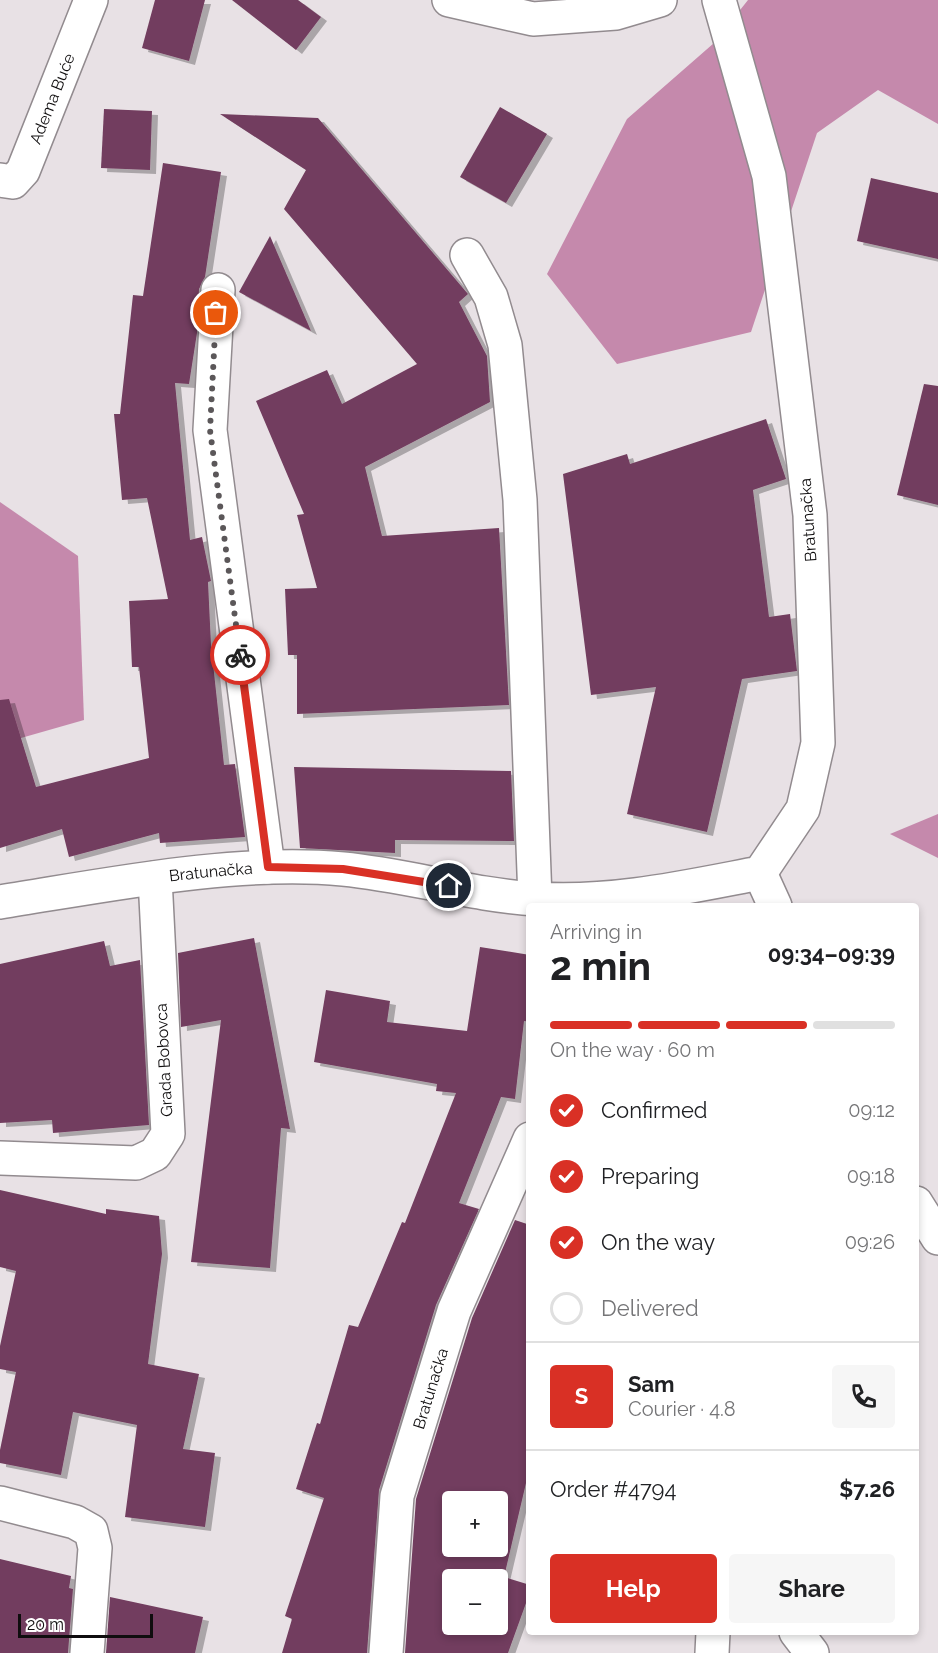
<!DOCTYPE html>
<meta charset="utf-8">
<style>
body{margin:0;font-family:Raleway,sans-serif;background:#f6f6f6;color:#202124;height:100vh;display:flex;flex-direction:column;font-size:22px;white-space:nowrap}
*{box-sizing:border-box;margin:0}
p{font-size:20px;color:#757577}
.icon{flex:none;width:33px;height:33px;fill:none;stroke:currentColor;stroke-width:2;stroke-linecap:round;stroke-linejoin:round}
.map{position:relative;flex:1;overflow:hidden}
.side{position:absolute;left:526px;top:903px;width:393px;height:732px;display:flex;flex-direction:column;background:#fff;border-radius:6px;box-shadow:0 3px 9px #0003}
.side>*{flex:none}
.fabs{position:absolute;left:442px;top:1491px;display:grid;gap:12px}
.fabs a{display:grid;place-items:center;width:66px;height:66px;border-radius:6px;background:#fff;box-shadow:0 3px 9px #0003;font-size:30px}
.scale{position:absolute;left:18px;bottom:15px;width:135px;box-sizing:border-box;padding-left:6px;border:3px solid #0f0d0e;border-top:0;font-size:16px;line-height:21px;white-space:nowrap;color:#0f0d0e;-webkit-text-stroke:4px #fff;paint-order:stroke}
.pin{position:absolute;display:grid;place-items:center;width:51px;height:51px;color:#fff;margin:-26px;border:3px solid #fff;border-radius:50%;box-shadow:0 2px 6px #0007}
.courier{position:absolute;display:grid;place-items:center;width:60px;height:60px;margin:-30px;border:4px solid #d93025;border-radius:50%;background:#fff;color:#222;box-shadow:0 2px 8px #0007}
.head em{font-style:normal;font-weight:700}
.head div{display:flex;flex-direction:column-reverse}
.head{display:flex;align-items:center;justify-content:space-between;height:102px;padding:0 24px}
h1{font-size:39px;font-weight:700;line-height:45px}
.bar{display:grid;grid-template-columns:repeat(4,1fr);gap:9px 6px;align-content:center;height:72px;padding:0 24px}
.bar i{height:8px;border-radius:4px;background:#e0e0e0}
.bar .current{background:#d93025}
.bar p{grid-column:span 4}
.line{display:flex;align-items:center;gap:15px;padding:0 24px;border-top:2px solid #e0e0e0}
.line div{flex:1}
.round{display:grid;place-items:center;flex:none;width:63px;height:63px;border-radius:6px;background:#f6f6f6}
ol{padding:0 24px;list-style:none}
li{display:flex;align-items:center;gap:18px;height:66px}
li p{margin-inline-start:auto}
li .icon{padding:6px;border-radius:50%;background:#d93025;color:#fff;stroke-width:4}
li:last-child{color:#757577}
li i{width:33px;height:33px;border:3px solid #e0e0e0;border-radius:50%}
.cta{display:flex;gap:12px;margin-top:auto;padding:12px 24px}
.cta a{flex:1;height:69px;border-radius:6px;background:#d93025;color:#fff;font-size:24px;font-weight:700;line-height:69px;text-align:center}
.cta a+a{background:#f6f6f6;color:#202124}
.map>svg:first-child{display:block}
</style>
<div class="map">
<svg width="938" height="1653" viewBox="0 0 938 1653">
<defs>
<filter id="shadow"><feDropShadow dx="6" dy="4" stdDeviation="0" flood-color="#0004"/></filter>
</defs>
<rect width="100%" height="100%" fill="#e8e1e5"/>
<g fill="#c589ac">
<polygon points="748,0 938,0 938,124 878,90 817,133 751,332 617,364 547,274 627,119 714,43"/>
<polygon points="0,502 78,556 84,720 0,744"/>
<polygon points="938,814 938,858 890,834"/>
</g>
<g fill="#723d5e" fill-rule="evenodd" filter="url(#shadow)">
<polygon points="155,0 205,0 189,61 142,48"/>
<polygon points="232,0 298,0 321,17 296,50"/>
<polygon points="500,107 547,134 506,203 460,177"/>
<polygon points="104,109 152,111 150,170 101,168"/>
<polygon points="220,114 318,118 468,294 459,302 487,356 490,402 365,467 382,536 499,528 509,705 297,714 297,655 288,655 285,589 317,588 297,515 304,514 256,401 327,370 342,404 417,364 284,209 306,170"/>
<polygon points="163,163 221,172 205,277 199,289 197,333 189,384 175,383 190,540 202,537 211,581 208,582 211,645 224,765 235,764 245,837 160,843 159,833 69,857 62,829 0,848 0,700 9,699 36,787 149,758 139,667 132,667 129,601 168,599 147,498 122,500 114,414 120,414 133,295 143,296"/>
<polygon points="871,178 938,193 938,259 857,241"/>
<polygon points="270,236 311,331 239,292"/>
<polygon points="924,384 938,386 938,505 897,495"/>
<polygon points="766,419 786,479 753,490 769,617 790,614 797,671 742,679 707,832 627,814 656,687 591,695 563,474 627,454 630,464"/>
<polygon points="294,767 511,771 514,841 395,840 395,853 300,848"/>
<polygon points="254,938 290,1129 281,1128 270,1268 191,1262 221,1020 181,1027 178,953"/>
<polygon points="104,941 110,966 140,960 149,1125 53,1133 52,1120 0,1123 0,964"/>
<polygon points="480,947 530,955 530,1022 524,1021 515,1099 501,1097 459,1203 479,1209 436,1305 379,1490 367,1653 282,1653 292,1619 285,1616 324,1498 296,1489 317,1423 320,1424 349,1325 358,1327 402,1222 405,1223 456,1093 436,1091 437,1084 314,1062 326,990 390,1001 387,1022 467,1031"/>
<polygon points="0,1190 106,1214 106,1209 159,1216 162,1254 148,1364 199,1374 183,1449 215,1453 205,1527 125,1517 137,1425 73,1412 61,1475 0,1463 0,1450 16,1372 0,1369 0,1346 16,1271 0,1267"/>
<path d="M515,1220L530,1225V1466L504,1577L530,1585V1592L508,1653H405L416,1499L472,1318ZM453,1502H498V1546H453ZM453,1580H498V1624H453Z"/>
<polygon points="0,1559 71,1576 69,1588 73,1589 68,1653 0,1653"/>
<polygon points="110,1597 203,1617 195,1653 106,1653"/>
</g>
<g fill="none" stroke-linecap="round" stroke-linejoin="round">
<defs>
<g id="minor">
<polyline points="449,0 533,19 616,13 660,0"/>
<path id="s1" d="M0,180L13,182L23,171L91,0"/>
<polyline points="467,255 491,297 505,345 520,500 535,899"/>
<polyline points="218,290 210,430 268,867"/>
<polyline points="760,873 775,906"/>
<path id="s2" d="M0,902C108,885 235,859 343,869C407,875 471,895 536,899C612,904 686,887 760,873L803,809L818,743L810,515L769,176L719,0"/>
<polyline points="0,1158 136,1163 155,1154 168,1134 155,878"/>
<polyline points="916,1203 938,1238"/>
<polyline points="0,1503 75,1522 91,1531 95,1548 87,1653"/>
<polyline points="796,1632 812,1653"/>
<path id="s3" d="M386,1653L397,1496L454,1311L530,1139"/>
<polyline points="712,1653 713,1632"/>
</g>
</defs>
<use href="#minor" stroke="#928b8f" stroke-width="36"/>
<use href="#minor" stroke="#fff" stroke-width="33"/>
</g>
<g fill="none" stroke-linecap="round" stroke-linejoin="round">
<polyline stroke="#5b5759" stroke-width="6" stroke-dasharray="0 10.8" points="216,313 210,430 240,655"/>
<polyline stroke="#d93025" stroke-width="8" points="240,655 268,867 343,869 449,886"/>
</g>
<g text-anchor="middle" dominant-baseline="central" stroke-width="6" stroke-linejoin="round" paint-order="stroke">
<g font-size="16" fill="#0f0d0e" stroke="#fff">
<text stroke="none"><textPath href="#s1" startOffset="106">Adema Buće</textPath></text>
<text transform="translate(808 520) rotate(-94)">Bratunačka</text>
<text stroke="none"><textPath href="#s2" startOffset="213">Bratunačka</textPath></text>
<text transform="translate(164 1060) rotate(-93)">Grada Bobovca</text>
<text stroke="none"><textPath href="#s3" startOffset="270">Bratunačka</textPath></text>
</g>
</g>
</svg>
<div class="fabs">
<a>+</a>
<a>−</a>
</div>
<div class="scale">20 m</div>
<div class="pin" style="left:216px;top:313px;background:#ea580c"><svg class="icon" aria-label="bag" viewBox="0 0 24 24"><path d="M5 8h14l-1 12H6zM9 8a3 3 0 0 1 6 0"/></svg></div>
<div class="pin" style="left:449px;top:886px;background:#1f2937"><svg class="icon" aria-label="home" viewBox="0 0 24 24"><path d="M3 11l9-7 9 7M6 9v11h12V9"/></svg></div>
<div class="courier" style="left:240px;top:655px"><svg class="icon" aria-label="bike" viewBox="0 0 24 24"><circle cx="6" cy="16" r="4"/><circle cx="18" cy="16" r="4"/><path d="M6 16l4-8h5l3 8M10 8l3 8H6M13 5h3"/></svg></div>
<section class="side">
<div class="head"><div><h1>2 min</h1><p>Arriving in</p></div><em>09:34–09:39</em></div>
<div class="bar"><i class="current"></i><i class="current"></i><i class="current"></i><i></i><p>On the way · 60 m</p></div>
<ol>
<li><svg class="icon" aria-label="check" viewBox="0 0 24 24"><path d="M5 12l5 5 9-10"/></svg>Confirmed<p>09:12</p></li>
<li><svg class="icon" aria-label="check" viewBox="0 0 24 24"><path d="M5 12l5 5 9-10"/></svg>Preparing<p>09:18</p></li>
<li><svg class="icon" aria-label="check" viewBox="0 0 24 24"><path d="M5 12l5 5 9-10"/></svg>On the way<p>09:26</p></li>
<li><i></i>Delivered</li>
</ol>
<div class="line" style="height:108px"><b class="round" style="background:#d93025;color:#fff">S</b><div><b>Sam</b><p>Courier · 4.8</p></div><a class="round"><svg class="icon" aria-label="phone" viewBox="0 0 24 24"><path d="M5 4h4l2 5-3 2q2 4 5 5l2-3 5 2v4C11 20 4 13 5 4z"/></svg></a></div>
<div class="line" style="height:78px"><div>Order #4794</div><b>$7.26</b></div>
<div class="cta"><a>Help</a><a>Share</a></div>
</section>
</div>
